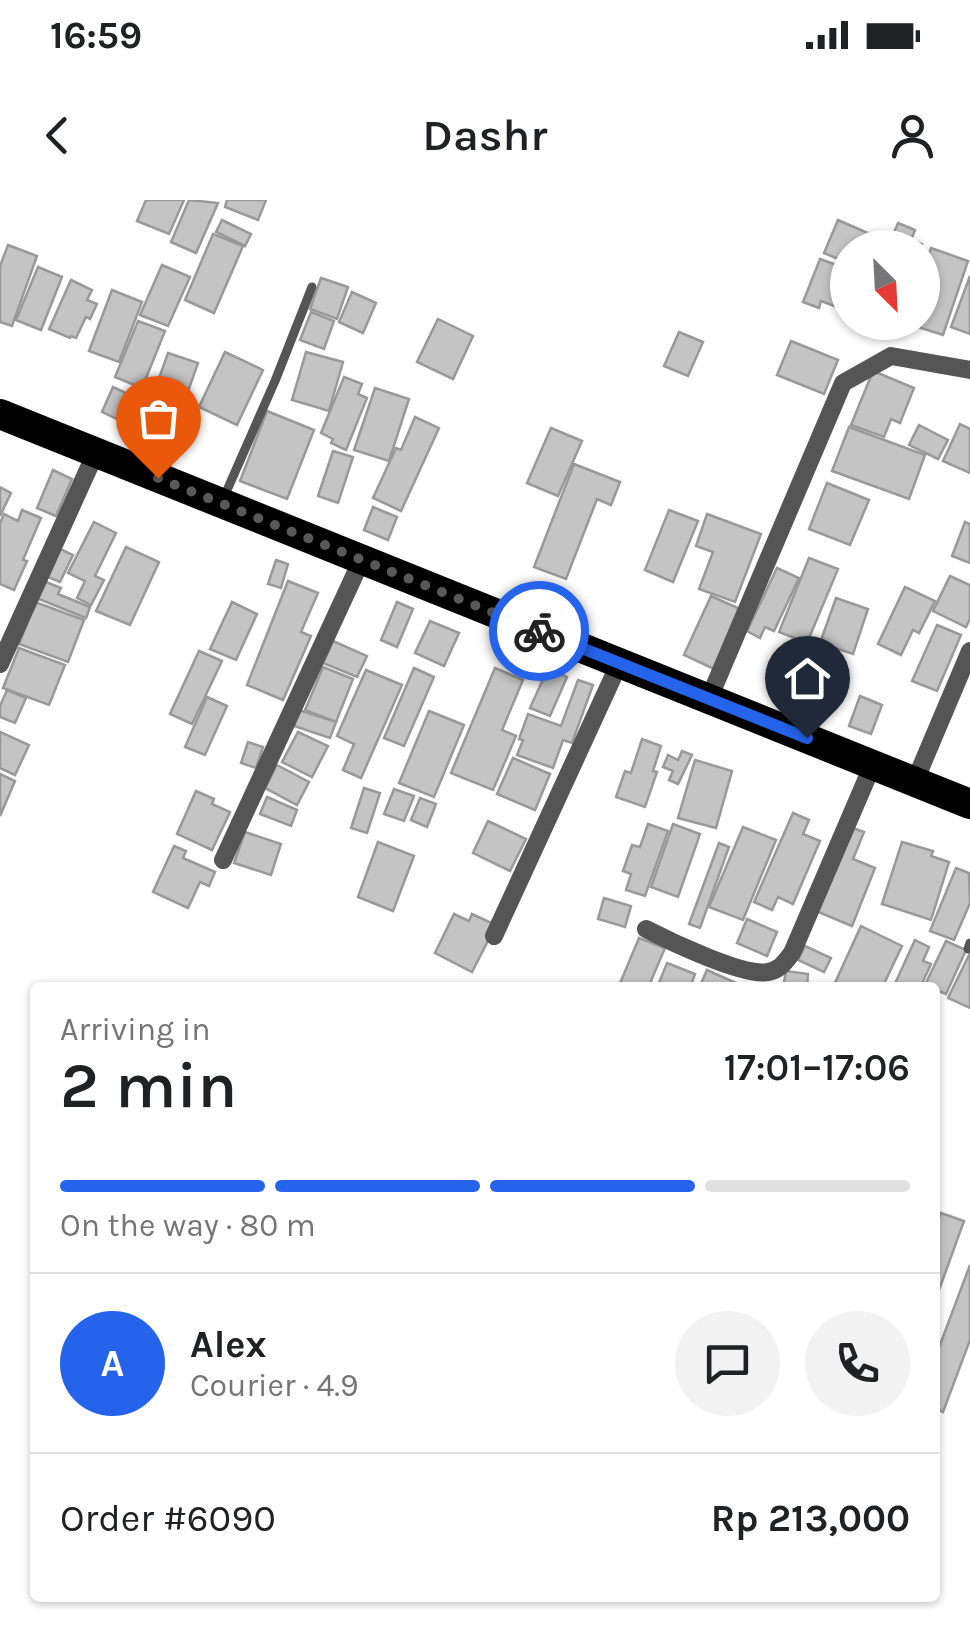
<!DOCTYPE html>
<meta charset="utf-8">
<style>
body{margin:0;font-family:Karla,sans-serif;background:#f2f2f2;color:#202124;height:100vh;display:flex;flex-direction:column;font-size:38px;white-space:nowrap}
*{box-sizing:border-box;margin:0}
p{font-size:32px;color:#757577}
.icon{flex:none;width:55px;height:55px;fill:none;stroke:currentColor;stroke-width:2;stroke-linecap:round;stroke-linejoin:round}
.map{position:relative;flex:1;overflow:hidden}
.details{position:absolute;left:30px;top:782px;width:910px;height:620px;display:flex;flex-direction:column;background:#fff;border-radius:10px;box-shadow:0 2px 8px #0004}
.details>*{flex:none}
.needle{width:65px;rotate:156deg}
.tools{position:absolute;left:830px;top:30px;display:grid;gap:20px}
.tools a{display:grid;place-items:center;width:110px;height:110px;border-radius:50%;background:#fff;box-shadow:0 2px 8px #0004;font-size:50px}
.pin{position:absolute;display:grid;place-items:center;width:85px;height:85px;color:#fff;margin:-102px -42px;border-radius:50% 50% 50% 0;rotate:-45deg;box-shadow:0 0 10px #0007}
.pin .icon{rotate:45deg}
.courier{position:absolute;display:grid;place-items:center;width:100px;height:100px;margin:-50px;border:8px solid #2563eb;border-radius:50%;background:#fff;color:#222;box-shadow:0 2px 12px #0007}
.head em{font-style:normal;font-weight:600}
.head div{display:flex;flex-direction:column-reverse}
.head{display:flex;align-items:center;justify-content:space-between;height:170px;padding:0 30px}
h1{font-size:65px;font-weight:600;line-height:75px}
.bar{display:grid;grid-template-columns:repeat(4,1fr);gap:15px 10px;align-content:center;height:120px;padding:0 30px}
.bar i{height:12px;border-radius:8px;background:#e0e0e0}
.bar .current{background:#2563eb}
.bar p{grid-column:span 4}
.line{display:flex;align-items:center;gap:25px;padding:0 30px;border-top:2px solid #e0e0e0}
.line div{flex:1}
.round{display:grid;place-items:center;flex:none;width:105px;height:105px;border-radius:52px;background:#f2f2f2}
.status{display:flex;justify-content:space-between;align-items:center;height:70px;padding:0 50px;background:#fff;direction:ltr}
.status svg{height:28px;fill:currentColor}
header{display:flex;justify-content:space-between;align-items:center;height:130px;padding:0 30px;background:#fff;font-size:45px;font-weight:600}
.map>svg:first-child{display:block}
</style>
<div class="status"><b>16:59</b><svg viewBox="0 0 49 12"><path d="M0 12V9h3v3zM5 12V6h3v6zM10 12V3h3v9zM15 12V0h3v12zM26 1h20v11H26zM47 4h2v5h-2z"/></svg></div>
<header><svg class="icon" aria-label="back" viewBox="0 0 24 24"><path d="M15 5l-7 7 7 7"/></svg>Dashr<svg class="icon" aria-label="person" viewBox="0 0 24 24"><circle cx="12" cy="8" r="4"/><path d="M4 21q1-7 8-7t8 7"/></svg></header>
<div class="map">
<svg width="970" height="1433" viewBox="0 0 970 1433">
<rect width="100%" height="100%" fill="#fff"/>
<g fill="#c4c4c4" stroke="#999" stroke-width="2.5">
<polygon points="146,0 184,0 169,34 137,21"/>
<polygon points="189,0 218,3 196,53 171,42"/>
<polygon points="227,0 266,0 258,20 225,7"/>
<polygon points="222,20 251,34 245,46 216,32"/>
<polygon points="838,20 870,34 864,48 848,48 848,63 824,53"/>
<polygon points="898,23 915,30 911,40 922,44 921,48 887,48"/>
<polygon points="213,34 243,46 214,113 185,100"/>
<polygon points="8,45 37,56 12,126 0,122 0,66"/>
<polygon points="931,48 968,61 943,135 905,123 922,122 922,72"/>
<polygon points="820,59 848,69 845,110 821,101 819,108 803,102"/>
<polygon points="162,65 190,77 168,126 140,115"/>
<polygon points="38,67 62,77 41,130 16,120"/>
<polygon points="970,76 970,134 951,127"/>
<polygon points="321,78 348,87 337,119 310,109"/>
<polygon points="71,80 92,90 87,100 97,104 90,119 86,117 76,138 71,136 70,138 49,129"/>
<polygon points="112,90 142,102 119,162 89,151"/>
<polygon points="352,92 376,103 363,133 339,122"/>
<polygon points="311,112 334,121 324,149 300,140"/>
<polygon points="438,119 473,136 453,179 417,162"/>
<polygon points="138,121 165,131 142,188 115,177"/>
<polygon points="679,132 703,142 688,176 664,166"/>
<polygon points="791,141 838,160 824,194 777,175"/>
<polygon points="225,152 263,170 237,225 199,207"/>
<polygon points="306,152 343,162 329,211 292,200"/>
<polygon points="168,153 198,163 179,217 149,206"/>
<polygon points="873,171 914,188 900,223 891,219 884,237 851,225"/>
<polygon points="344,177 362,184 358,194 367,198 346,250 331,243 333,239 321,233"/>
<polygon points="113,187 128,194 117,219 102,212"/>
<polygon points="375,188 409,199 389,261 354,250"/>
<polygon points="267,211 314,230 287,299 240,281"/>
<polygon points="415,217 439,228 401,311 373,298 396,248 401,250"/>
<polygon points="960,224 970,229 970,273 943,261"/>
<polygon points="919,225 948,240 938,259 909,245"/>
<polygon points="849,227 925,255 909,299 832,271"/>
<polygon points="551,228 582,241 558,296 527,283"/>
<polygon points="333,251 353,257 338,303 318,296"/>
<polygon points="574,264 620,282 611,305 597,299 566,379 534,367"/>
<polygon points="53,270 72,279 56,316 37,308"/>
<polygon points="827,283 869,300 850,345 809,329"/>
<polygon points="0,287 11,293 0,316"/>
<polygon points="373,307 397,317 388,340 364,330"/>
<polygon points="22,310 41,318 23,360 27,361 14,390 0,384 0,323 4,314 18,321"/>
<polygon points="669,310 698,321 673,382 645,370"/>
<polygon points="707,314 761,334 735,402 699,389 713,352 696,346"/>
<polygon points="94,322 116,333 95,376 104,380 91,405 77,398 85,381 68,373"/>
<polygon points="965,322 970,324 970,363 952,356"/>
<polygon points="56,347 73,355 60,382 43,375"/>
<polygon points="126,347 159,362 130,425 96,411"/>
<polygon points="809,358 838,369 807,443 779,432"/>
<polygon points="276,360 288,364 281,388 268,384"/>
<polygon points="777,368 799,378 774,431 765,427 760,438 747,431"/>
<polygon points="950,376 970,385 970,419 966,427 933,411"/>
<polygon points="41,380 61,388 58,394 90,407 86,418 34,397"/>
<polygon points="288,381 318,393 301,432 311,436 283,500 247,485"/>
<polygon points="905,387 935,401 919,433 913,430 901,455 878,444"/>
<polygon points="711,396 740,409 714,469 684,455"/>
<polygon points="836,398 868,409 853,454 820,443"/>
<polygon points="35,402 84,420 68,462 19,444"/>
<polygon points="232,402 257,414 236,460 210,449"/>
<polygon points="397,402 413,409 397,447 381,440"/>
<polygon points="430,421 459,433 444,466 415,453"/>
<polygon points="937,425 961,435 937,491 912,481"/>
<polygon points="333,441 367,456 357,477 323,463"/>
<polygon points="19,448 65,465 49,505 3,488"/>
<polygon points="199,451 222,461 192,524 170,514"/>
<polygon points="323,467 353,479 336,522 305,510"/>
<polygon points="414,468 434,477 404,546 384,538"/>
<polygon points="495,468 523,480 502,530 516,536 493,590 451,573"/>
<polygon points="548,468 567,477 550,516 530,508"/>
<polygon points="366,470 402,485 361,578 343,570 354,544 337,536"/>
<polygon points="578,480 593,485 572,543 563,540 553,568 517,555 523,540 519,539 528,514 561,526"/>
<polygon points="7,490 26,498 15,523 0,517 0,506"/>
<polygon points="860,496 882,505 871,534 849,526"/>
<polygon points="207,497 227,506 205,555 185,547"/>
<polygon points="299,510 336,522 330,538 294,526"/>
<polygon points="429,511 464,525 434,597 399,583"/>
<polygon points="0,532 29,545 15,575 0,568"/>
<polygon points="298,532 328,546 312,577 282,562"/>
<polygon points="642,539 661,546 653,571 657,572 645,607 616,597 625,571 631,573"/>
<polygon points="248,542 263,547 256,568 241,563"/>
<polygon points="682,551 692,555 678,584 669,580 673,571 663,567 668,555 678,560"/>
<polygon points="513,558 550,574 535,610 497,594"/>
<polygon points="695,560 732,571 716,628 678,618"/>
<polygon points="277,565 309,582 297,605 265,588"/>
<polygon points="0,574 15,581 0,616"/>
<polygon points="364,588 380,593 367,633 351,628"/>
<polygon points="394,589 414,596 404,621 384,614"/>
<polygon points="196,591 214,599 212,604 230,612 212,650 177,634"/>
<polygon points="267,597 297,610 291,626 260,614"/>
<polygon points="420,598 436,604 427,627 411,620"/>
<polygon points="793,613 809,620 803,634 820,641 793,704 778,697 772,710 754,702"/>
<polygon points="488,621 526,639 510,671 473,653"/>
<polygon points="648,624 668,631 645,696 626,690 631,674 623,671 632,645 640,647"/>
<polygon points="673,624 700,634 678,697 651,687"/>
<polygon points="743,627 776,640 743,720 709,707"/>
<polygon points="850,627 864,632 853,659 875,668 852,726 816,711"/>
<polygon points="245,632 281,644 271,675 234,663"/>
<polygon points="378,642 414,656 393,711 358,697"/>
<polygon points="902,642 933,651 931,656 949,662 931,720 882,704"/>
<polygon points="719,643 729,647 700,728 689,724"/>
<polygon points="174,646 186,651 183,658 215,672 209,686 200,682 188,708 153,692"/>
<polygon points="956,668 969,673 970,703 954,740 930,731"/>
<polygon points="604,698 631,706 625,727 598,719"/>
<polygon points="454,714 469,721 472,714 496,725 472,772 435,753"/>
<polygon points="747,719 777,732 767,756 737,743"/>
<polygon points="861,726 902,746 882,788 845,788 835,783"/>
<polygon points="639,738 665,748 648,788 618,788"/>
<polygon points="915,740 929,747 923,761 931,764 920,788 893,788"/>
<polygon points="946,741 966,750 946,794 925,785"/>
<polygon points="805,746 831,758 824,772 798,760"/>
<polygon points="970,753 970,808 948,798"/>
<polygon points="667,763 695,774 690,788 657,788"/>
<polygon points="707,770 736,783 734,788 699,788"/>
<polygon points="786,771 808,774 807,788 783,788"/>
<polygon points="941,1013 964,1021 935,1101 935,1028"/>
<polygon points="970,1065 970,1140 943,1212 935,1208 935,1158"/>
</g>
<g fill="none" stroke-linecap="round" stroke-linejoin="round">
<g stroke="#555" stroke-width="9">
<polyline points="224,297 275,181 312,87"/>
<polyline points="968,749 970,743"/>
</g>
<g stroke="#555" stroke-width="18">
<polyline points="0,464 96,252"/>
<polyline points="708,501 843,183 891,156 970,170"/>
<polyline points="915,581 970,451"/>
<polyline points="223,660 362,359"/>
<path d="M646,729C669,741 744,777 768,772C780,770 785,762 792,753L873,564"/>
<polyline points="494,736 619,464"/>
</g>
<polyline stroke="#000" stroke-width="30" points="0,214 970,604"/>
</g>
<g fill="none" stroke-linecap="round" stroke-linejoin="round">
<polyline stroke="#595959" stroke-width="10" stroke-dasharray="0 18" points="158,278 539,431"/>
<polyline stroke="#2563eb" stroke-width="12" points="539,431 807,538"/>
</g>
</svg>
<div class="tools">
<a><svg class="needle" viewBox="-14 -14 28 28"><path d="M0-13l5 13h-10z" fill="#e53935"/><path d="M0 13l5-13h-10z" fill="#757577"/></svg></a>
</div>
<div class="pin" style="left:158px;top:278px;background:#ea580c"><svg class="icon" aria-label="bag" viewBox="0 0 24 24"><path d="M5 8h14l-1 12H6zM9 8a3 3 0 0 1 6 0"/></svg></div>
<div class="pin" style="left:807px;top:538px;background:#1f2937"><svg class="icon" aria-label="home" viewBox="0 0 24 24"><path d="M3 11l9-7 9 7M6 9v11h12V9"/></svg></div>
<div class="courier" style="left:539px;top:431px"><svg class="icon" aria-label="bike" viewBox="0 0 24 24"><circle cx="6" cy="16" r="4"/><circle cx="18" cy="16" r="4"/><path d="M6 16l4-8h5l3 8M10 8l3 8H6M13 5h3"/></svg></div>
<section class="details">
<div class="head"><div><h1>2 min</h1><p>Arriving in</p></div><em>17:01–17:06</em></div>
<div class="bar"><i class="current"></i><i class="current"></i><i class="current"></i><i></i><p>On the way · 80 m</p></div>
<div class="line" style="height:180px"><b class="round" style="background:#2563eb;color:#fff">A</b><div><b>Alex</b><p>Courier · 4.9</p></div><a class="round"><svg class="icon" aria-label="chat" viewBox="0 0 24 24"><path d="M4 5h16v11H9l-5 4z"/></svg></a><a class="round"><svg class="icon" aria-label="phone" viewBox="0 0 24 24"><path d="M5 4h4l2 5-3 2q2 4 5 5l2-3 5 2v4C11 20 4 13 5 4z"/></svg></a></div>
<div class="line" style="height:130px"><div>Order #6090</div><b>Rp 213,000</b></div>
</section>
</div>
